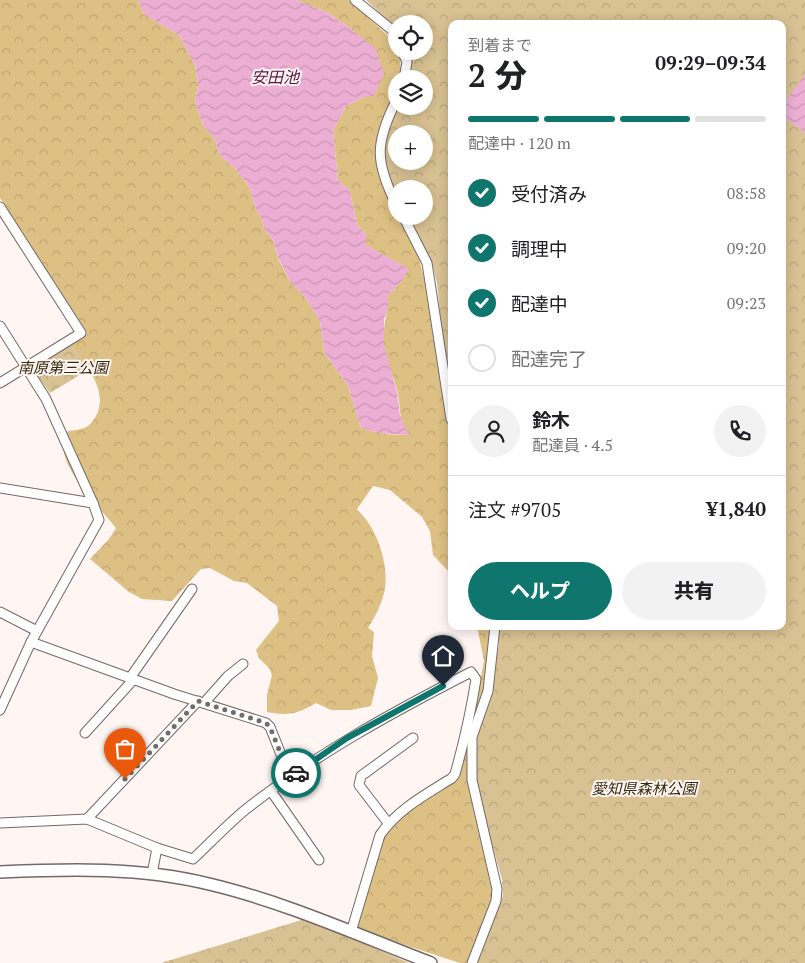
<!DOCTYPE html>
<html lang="ja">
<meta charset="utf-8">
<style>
body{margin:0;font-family:"PT Serif","Noto Sans JP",serif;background:#f2f2f2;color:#202124;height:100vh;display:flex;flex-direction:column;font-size:19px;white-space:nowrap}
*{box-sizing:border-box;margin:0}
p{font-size:16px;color:#757577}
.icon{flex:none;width:28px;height:28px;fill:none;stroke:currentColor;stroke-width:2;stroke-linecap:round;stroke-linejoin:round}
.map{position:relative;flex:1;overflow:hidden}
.sheet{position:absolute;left:448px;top:20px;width:338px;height:610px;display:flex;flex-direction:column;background:#fff;border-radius:10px;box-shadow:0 2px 12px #0003}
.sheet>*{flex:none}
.buttons{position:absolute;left:388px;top:15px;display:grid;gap:10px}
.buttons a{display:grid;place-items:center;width:45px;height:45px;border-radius:50%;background:#fff;box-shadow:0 2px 12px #0003;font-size:25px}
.pin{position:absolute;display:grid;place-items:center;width:42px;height:42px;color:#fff;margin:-51px -21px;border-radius:50% 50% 50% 0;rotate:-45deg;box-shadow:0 0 5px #0007}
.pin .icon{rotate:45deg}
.courier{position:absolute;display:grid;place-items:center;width:50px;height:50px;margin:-25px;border:4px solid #0f766e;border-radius:50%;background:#fff;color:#222;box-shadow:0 1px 6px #0007}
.head em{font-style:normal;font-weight:800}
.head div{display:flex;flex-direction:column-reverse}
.head{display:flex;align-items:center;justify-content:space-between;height:85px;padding:0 20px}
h1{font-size:32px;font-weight:800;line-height:38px}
.bar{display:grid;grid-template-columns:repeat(4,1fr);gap:8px 5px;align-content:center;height:60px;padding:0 20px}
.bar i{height:6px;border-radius:4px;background:#e0e0e0}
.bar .current{background:#0f766e}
.bar p{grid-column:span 4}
.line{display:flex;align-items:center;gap:12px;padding:0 20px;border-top:1px solid #e0e0e0}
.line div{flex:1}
.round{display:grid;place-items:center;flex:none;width:52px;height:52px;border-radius:26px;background:#f2f2f2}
ol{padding:0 20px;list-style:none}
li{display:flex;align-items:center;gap:15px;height:55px}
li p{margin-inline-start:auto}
li .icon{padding:5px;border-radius:50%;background:#0f766e;color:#fff;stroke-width:4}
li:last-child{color:#757577}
li i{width:28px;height:28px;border:2px solid #e0e0e0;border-radius:50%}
.action{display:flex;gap:10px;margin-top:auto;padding:10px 20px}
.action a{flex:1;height:58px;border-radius:30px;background:#0f766e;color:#fff;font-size:20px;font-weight:800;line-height:58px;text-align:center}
.action a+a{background:#f2f2f2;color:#202124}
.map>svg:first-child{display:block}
</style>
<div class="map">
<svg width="805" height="963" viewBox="0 0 805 963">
<defs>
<pattern id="forest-crowns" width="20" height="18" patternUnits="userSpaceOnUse" patternTransform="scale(1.25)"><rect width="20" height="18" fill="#ddc084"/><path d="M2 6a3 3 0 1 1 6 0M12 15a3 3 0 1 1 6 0" fill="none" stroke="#bea572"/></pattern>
<pattern id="park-crowns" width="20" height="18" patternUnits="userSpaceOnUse" patternTransform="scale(1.25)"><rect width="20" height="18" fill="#d8c192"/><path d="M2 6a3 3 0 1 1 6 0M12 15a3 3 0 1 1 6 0" fill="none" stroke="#b9a67e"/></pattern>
<pattern id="water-waves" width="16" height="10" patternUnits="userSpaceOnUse" patternTransform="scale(1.25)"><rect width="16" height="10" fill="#ecafd3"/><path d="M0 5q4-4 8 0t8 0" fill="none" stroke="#ca96b5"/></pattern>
</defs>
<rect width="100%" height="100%" fill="#fff5f2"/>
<g fill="url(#forest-crowns)">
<path d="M0,0H138L144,14L179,35L195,65L198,85L195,102L203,125L215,139L219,154L236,169L250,188L255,207L262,219L264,229L273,240L278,259L290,281L305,297L320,321L324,352L348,386L361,428C377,433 393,436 409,434C398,422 401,405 397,390C393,375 386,360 384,345C382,328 388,312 388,295L401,282L408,269L366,245V234L357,225L350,191L338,180L333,131L346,106L364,97L350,28L326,12L296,0H349L395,42L396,51H398C401,61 401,69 399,79H396C396,94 389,106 383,119C368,159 378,177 396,212V216H399L418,255L432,309L445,409L451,437V574L433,555L430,531L422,517L390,490L373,486L357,509C362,515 368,521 371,527C381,543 388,570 385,588C383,602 375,617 368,628L374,632L372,656L378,678L371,706L351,710H331L316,703C297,714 289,716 267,712V695L272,675L269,668L259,658L256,650L279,621L277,606L247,583L234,581L210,568L201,569L172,601L142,599L129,592L90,559L109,539L116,528C99,507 64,473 63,446C63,441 66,435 68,431C73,430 79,430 84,428C90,426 94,420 97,414C108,389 85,363 70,345L87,333L0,198Z"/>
<path d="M477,626H490L492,633C489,658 487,701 472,721L484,661Z"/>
<polygon points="465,749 467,750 469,791 492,891 489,910 467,963 460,963 359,930 357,922 378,847 394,821 455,779"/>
</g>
<g fill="url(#park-crowns)" fill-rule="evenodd">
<path d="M366,0H805V963H476L482,943L503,896L502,879L480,802L476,777L475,737L487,708L490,695L499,644V626H781V24H451V394L444,354L437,283L432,263L407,216H424V189H396V195C379,162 384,139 399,106H424V79H408L411,61L407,51H424V24H396V28ZM396,134H424V161H396Z"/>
<polygon points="70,345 80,357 88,370 50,393 35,372 36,366"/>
<polygon points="308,918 409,963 141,963 161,963"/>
</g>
<g fill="url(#water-waves)">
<polygon points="138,0 296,0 326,12 350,28 376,49 384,74 374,96 364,97 346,106 333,131 338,180 350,191 357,225 366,234 366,245 409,269 401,282 388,295 388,308 384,319 384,345 397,392 400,415 405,428 410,435 379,433 361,428 348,386 324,352 320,321 305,297 290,281 278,258 273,240 264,229 262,219 255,207 250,188 236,169 219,154 215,139 203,125 195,102 198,85 195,65 179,35 144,14"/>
<polygon points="805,74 805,135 804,132 781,115 781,108"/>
</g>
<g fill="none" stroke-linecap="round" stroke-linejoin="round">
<defs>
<g id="minor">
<polyline points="355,0 392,30 396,38"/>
<polyline points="402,51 407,62 404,79"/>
<path d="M396,101C375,143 375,162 396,204"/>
<polyline points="0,207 81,333 0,383"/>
<polyline points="403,216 427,263 451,419"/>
<polyline points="0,326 46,399 93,503 99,520 31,642 0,710"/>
<polyline points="0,488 93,503"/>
<polyline points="0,612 37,631"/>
<polyline points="31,642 174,694 266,723 270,727 290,777"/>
<polyline points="130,678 192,589"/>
<polyline points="204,703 228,676 243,664"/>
<polyline points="85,733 134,679"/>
<polyline points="271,791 319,860"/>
<polyline points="87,819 198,701"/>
<polyline points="0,823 87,819 157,848 152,874"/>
<polyline points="388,823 359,785 361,776 413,738"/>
<path d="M157,848L193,859C210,843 227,825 245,810C316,754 391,713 471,672L476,679C471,711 464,742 455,774L452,778C425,795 398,809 380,835L351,932"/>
<polyline points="472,963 496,901 497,889 472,780 472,737 488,691 495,626"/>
</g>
<path id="tertiary" d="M0,872C70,869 140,867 209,884C285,902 358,935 431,963"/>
</defs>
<use href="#minor" stroke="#746967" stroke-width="11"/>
<use href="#tertiary" stroke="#746967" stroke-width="14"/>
<use href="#minor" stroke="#fff" stroke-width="9"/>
<use href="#tertiary" stroke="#fff" stroke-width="11"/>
</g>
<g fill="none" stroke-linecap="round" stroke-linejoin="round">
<polyline stroke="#736c6a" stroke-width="5" stroke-dasharray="0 9" points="125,779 198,701 266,723 270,727 290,777 296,773"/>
<polyline stroke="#0f766e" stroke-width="6" points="296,773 347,738 443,686"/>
</g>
<g text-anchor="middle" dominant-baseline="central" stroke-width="4" stroke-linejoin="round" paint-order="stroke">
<g font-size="15" font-style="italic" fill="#362a0e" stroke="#fff5f2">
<text x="63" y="367">南原第三公園</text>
<text x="644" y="788">愛知県森林公園</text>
</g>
<g font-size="16" font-style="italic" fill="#581343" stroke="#fff5f2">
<text x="275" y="77">安田池</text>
</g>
</g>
</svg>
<div class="buttons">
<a><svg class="icon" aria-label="locate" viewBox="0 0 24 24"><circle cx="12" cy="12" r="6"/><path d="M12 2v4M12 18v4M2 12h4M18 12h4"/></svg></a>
<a><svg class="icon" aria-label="layers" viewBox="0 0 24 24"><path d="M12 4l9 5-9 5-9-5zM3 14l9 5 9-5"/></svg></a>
<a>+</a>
<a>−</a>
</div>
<div class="pin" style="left:125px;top:779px;background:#ea580c"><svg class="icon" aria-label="bag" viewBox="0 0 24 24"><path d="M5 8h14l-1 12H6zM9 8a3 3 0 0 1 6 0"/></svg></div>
<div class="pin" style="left:443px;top:686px;background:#1f2937"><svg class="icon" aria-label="home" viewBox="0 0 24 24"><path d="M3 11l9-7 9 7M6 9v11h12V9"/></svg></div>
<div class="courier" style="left:296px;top:773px"><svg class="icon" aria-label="car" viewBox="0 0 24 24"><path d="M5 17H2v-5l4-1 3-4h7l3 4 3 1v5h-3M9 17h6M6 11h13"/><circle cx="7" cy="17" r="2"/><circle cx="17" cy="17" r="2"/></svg></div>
<section class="sheet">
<div class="head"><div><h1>2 分</h1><p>到着まで</p></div><em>09:29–09:34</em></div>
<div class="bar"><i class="current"></i><i class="current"></i><i class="current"></i><i></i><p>配達中 · 120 m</p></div>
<ol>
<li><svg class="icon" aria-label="check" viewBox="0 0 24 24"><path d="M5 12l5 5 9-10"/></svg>受付済み<p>08:58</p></li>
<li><svg class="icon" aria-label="check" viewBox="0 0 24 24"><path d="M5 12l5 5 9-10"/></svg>調理中<p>09:20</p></li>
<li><svg class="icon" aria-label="check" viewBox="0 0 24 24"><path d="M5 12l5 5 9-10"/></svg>配達中<p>09:23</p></li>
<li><i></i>配達完了</li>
</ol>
<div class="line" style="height:90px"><a class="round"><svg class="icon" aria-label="person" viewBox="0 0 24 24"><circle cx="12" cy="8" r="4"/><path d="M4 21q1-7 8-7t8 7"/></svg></a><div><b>鈴木</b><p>配達員 · 4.5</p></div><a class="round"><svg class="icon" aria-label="phone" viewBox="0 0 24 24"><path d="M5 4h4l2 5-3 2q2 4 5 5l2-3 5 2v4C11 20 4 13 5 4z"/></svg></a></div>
<div class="line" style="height:65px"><div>注文 #9705</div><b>¥1,840</b></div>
<div class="action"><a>ヘルプ</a><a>共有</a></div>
</section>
</div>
